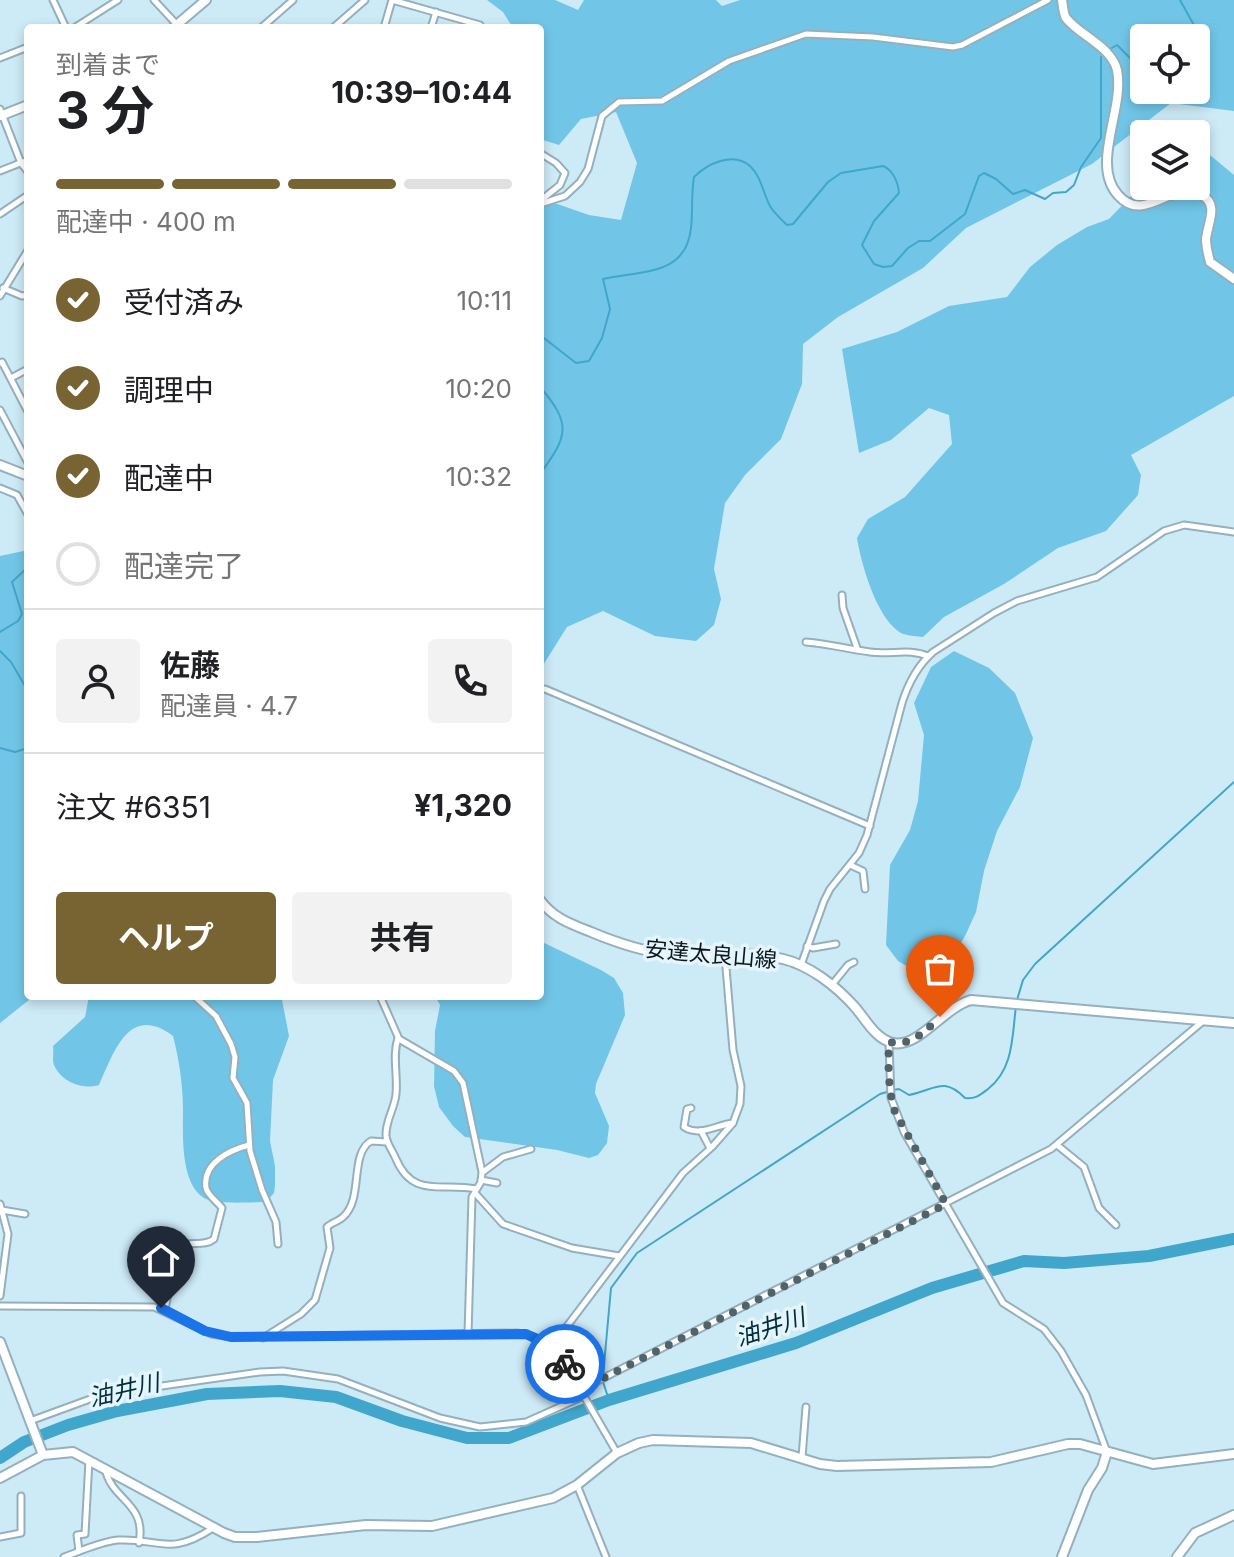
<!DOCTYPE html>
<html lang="ja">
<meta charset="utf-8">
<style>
body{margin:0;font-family:Inter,"Noto Sans JP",sans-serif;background:#f2f2f2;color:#202124;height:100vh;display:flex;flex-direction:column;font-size:30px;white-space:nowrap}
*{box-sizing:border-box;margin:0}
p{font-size:26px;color:#757577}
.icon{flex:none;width:44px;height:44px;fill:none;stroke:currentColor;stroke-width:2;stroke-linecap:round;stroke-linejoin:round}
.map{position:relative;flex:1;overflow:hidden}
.sheet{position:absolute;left:24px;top:24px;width:520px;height:976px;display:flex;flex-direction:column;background:#fff;border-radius:8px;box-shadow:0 4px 12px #0003}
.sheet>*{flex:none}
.buttons{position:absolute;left:1130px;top:24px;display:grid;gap:16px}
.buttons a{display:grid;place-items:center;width:80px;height:80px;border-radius:8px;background:#fff;box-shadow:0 4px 12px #0003;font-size:40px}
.pin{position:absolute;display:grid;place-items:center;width:68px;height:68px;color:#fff;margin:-82px -34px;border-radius:50% 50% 50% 0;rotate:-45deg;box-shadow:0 0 8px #0007}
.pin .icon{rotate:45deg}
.courier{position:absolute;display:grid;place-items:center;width:80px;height:80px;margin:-40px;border:6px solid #1a73e8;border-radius:50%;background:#fff;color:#222;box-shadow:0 2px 10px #0007}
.overview em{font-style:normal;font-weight:700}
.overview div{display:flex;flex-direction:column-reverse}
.overview{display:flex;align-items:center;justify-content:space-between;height:136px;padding:0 32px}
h1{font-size:52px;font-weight:700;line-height:60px}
.bar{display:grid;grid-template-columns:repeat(4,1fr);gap:12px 8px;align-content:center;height:96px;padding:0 32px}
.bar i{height:10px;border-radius:6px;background:#e0e0e0}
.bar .current{background:#776432}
.bar p{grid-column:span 4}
.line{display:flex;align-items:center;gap:20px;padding:0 32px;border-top:2px solid #e0e0e0}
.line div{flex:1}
.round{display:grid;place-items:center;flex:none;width:84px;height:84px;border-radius:8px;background:#f2f2f2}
ol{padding:0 32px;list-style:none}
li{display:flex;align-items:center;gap:24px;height:88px}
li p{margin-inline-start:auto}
li .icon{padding:8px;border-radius:50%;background:#776432;color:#fff;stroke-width:4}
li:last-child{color:#757577}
li i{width:44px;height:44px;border:4px solid #e0e0e0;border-radius:50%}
.cta{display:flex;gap:16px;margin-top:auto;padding:16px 32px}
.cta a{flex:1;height:92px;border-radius:8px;background:#776432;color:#fff;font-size:32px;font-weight:700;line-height:92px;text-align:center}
.cta a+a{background:#f2f2f2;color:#202124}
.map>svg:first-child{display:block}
</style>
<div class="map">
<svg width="1234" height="1557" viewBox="0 0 1234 1557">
<rect width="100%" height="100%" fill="#cdeaf7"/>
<g fill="#71c6e8" fill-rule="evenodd">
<path d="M487,0H555L578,10L584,0H716L722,6L740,0H1234V111L1171,103L1092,164L966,228L923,268L838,317L803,344L802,384L781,439L745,475L725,503L714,569L721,599L714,625L696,641L655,636L603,611L567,627L540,670V198L589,215L621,220L637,163L616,112L581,119L559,145L540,139V28H513L503,12ZM1144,38H1196V90H1144Z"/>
<path d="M1196,150H1204L1234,175V396L1131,455L1141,475L1138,495L1106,531L1058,548L1004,584L944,617L923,637C915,636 904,636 898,631C876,615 861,564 857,538L868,519L905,497L952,444L949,415L929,408L891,440L859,453L842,349L897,332L949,306L1007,297L1030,267L1057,245L1087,227L1109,219L1137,190L1144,175V186H1196Z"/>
<polygon points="28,550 28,996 34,996 0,1023 0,556"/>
<polygon points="954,651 989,668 1015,693 1033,738 1020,787 997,831 984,871 976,912 966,934 957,950 945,961 919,973 898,961 886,945 890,865 910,830 918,801 924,735 914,703 931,667"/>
<polygon points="540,941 601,970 614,978 623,993 625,1015 596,1084 595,1093 609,1126 607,1143 598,1155 589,1158 557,1150 465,1137 453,1126 439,1107 434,1086 435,1031 440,1005 435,996 540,996"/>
<path d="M89,996H278L282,1000L289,1036L273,1080L270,1141L275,1166V1186L274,1193L266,1202C252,1202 216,1205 204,1198C180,1183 183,1134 183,1110C183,1085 179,1059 173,1036C129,1003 114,1052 99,1085C83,1090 61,1082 54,1065C52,1060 54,1051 53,1046L85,1017Z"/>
</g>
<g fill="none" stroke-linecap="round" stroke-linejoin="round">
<g stroke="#41a6cb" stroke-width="2">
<polyline points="1180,0 1195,27 1195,38"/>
<polyline points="1110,49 1117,45 1132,60 1144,60"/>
<path d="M540,335L576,363L589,361L602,338L610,309L603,279C640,270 686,277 691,228C693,211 691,194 694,177C707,164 733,151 750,166C761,176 763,193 770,206C774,213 781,219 787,225L793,224L828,182L841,173L883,166C893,170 898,182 899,193L874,221L862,245L874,264L883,267L892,266L908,248L919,241H930L965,214L979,176L984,173L996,179L1013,194L1025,190L1045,199L1053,193L1066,192L1074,185L1081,167L1101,138V57"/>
<path d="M540,387C572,424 568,436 540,474"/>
<polyline points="0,632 18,621 22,614 12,582 28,567"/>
<polyline points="0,651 11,662 28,691"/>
<polyline points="0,748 15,752 28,748"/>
<polyline points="1017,1000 1023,980 1035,964 1234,782"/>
<path d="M893,1090L899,1089L909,1095C935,1090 943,1076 965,1098C976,1099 980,1095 988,1089C1014,1069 1012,1036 1016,1006"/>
<polyline points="603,1376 611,1288 637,1253 880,1094 887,1092"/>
<polyline points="603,1382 609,1400"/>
</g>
<polyline stroke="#41a6cb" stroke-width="12" points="0,1458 24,1442 68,1425 117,1411 207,1394 280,1391 336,1397 402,1421 467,1438 509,1438 609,1400 796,1343 932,1288 1024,1261 1064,1263 1149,1256 1234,1239"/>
<defs>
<g id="street">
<polyline points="53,0 66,28"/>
<polyline points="154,0 180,28"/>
<polyline points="74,28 118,0"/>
<polyline points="261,28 293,0"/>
<polyline points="333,28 365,0"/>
<polyline points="384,28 392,0 480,25 479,28"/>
<polyline points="431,28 436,12"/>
<polyline points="0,58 28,47"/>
<polyline points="0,109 21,163 28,172"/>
<polyline points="540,153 556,163 565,173 560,185 540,201"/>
<polyline points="0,171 28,160"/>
<polyline points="540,204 565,196 580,182 588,169 602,116 619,102 662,101 729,61 806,34 873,37 953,47 962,45 1048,0"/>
<polyline points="0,214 28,195"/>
<polyline points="3,288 22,296 28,295"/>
<polyline points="0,296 28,250"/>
<polyline points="0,363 2,362 28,412"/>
<polyline points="11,378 28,369"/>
<polyline points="0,410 28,463"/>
<polyline points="0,488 17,495 27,513"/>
<polyline points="842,595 843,608 857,648"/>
<path d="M806,642C829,644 848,649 870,652C890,655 909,648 928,656"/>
<polyline points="545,689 870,826"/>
<polyline points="850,865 863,871 865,889"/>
<polyline points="807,946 813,948 836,944"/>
<path d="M801,965L824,901L830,889L859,853L867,835L902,703C908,684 917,666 933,652L994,613L1017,601L1097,577L1164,531L1184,525L1234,532"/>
<polyline points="831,986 848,965 854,962"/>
<polyline points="194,996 216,1016 231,1044 235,1057 233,1078 247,1103 250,1151 262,1190 276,1222 278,1244"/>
<polyline points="380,996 399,1039 454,1071 463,1083 482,1172 481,1182 472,1197 468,1334"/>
<path d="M398,1038C392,1056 398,1075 396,1094C395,1108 385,1121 386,1136C387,1145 393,1151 396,1159C413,1199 442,1182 476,1189"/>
<polyline points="889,1043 891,1098 904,1132 1003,1303 1044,1329 1061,1351 1086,1395 1107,1452"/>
<path d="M691,1108L687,1109L684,1127C700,1137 716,1125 733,1123"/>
<polyline points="701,1131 710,1148"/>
<polyline points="1057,1145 1084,1167 1099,1208 1116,1225"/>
<polyline points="483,1172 503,1157 531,1149"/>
<polyline points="481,1180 497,1183"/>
<polyline points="475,1193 503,1224 572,1248 619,1256"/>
<polyline points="0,1204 8,1234 0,1296"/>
<polyline points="2,1210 25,1214"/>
<path d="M0,1306L154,1307L211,1334L231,1337L517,1333C538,1335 551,1344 563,1360L617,1453"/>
<path d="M165,1309L177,1249C187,1239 203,1248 214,1239L222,1208C218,1202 208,1196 206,1188C202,1163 230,1150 249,1145"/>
<path d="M263,1338L301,1314L315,1300L330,1248L327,1227C331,1223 339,1221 343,1217C364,1199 349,1154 371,1141L387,1142"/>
<polyline points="552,1346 683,1173 712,1147 733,1123 740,1104 741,1086 733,1050 725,956"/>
<polyline points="580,1390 1051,1149 1202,1022"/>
<polyline points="30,1421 112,1391 134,1390 260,1372 283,1371 338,1379 440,1418 480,1427 526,1422 584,1396"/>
<polyline points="802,1457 806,1407"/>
<path d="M105,1468C111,1501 147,1502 139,1543"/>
<polyline points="577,1485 606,1557"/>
<polyline points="0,1537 21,1533 21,1496"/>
<polyline points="79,1551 77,1535 85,1534 89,1460"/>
<path d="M64,1557C81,1551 99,1542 118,1540C161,1538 169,1557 213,1528"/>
</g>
<g id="secondary">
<path d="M1062,0C1063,5 1063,13 1066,18C1080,36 1111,46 1117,70C1125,109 1090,164 1118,195C1145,226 1173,177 1202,195C1219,205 1208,222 1206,239C1206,247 1208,254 1210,262L1234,279"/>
<polyline points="173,28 206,0"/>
<polyline points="0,116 28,105"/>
<polyline points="0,465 28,476"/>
<path d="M540,900C553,918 571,924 591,932C615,942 641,951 667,954C705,957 746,950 783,959C809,965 836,986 854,1006C865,1018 875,1039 893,1043C919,1048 943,1008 971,1000L1234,1023"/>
<polyline points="0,1342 43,1455"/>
<polyline points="0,1478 43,1455 73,1452 224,1533 235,1537 257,1537 366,1525 432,1526 553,1498 577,1485 617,1453 639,1443 653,1440 751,1443 820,1464 837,1466 991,1462 1068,1444 1080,1444 1153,1464 1234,1454"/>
<polyline points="1062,1557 1088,1490 1102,1468 1107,1452"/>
<polyline points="1177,1557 1195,1533 1234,1515"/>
</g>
</defs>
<use href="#street" stroke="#94b0bc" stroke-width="9"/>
<use href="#secondary" stroke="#94b0bc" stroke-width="12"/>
<use href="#street" stroke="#fff" stroke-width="5"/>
<use href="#secondary" stroke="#fff" stroke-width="8"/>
</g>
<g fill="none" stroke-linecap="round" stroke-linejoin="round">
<path stroke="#516269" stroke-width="8" stroke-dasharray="0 14.4" d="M565,1364L580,1390L946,1204L895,1112C888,1090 888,1065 889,1042C912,1047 925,1031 940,1017"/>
<polyline stroke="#1a73e8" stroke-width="10" points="161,1308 205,1331 231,1337 526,1334 552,1346 565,1364"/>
</g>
<g text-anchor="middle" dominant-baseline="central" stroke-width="7" stroke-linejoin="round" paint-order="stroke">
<g font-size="22" fill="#0e181c" stroke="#e4f5fd">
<text transform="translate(711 954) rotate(5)">安達太良山線</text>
</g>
<g font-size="24" font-style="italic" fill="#002e3d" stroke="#e4f5fd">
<text transform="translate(770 1327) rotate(-18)">油井川</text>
<text transform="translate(124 1390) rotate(-13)">油井川</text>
</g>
</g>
</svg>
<div class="buttons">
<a><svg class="icon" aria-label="locate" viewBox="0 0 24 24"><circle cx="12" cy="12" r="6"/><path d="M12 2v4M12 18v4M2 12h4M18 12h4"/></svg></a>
<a><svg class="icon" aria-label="layers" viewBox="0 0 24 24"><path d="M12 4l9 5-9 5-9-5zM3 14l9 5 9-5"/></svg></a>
</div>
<div class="pin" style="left:940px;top:1017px;background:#ea580c"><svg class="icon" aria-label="bag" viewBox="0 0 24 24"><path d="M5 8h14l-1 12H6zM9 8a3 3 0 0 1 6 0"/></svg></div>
<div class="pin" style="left:161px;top:1308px;background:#1f2937"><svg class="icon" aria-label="home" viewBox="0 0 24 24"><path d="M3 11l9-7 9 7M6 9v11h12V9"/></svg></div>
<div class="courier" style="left:565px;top:1364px"><svg class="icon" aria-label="bike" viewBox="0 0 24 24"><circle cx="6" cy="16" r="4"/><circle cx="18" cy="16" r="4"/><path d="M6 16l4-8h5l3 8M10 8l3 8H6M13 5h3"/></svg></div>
<section class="sheet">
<div class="overview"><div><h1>3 分</h1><p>到着まで</p></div><em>10:39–10:44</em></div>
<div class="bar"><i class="current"></i><i class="current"></i><i class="current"></i><i></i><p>配達中 · 400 m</p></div>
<ol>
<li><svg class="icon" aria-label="check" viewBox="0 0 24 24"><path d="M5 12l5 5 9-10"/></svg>受付済み<p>10:11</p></li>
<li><svg class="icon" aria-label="check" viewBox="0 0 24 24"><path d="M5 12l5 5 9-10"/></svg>調理中<p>10:20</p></li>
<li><svg class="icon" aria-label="check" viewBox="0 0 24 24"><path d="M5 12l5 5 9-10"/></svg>配達中<p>10:32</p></li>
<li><i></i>配達完了</li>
</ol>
<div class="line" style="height:144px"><a class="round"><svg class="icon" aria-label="person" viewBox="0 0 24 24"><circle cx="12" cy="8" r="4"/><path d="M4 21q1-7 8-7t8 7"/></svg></a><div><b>佐藤</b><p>配達員 · 4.7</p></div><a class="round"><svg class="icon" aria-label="phone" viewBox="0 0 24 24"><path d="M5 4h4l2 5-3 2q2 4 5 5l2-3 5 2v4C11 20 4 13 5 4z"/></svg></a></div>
<div class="line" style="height:104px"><div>注文 #6351</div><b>¥1,320</b></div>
<div class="cta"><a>ヘルプ</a><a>共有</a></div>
</section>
</div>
